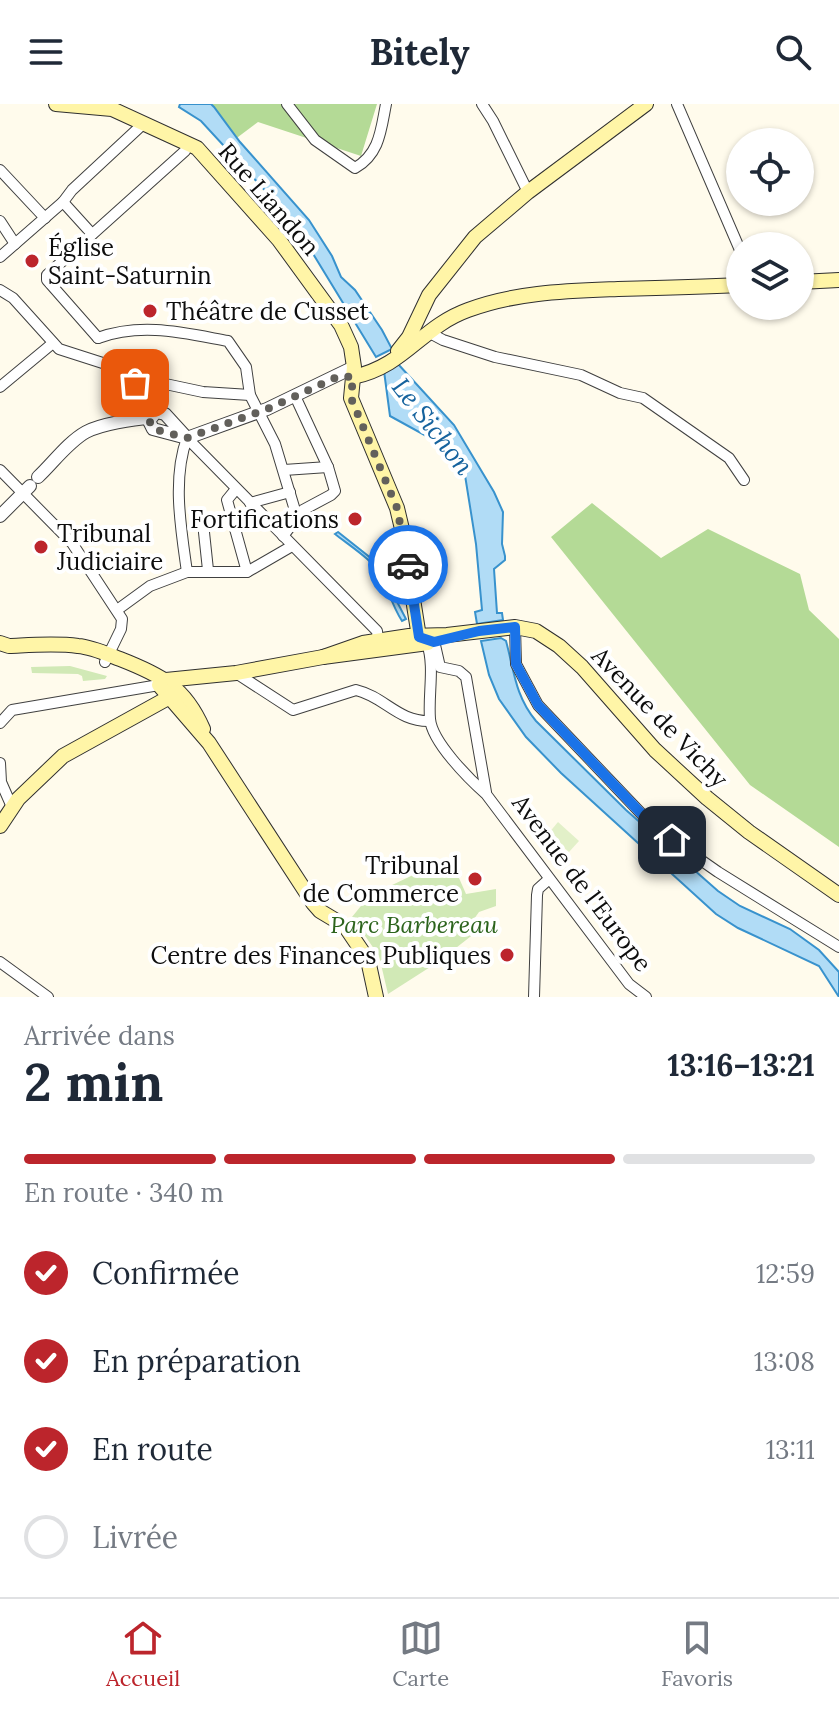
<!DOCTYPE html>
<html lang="fr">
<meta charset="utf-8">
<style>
body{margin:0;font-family:Lora,serif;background:#f6f6f7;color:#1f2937;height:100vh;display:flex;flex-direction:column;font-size:30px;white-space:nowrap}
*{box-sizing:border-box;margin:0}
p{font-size:26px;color:#747a83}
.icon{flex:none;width:44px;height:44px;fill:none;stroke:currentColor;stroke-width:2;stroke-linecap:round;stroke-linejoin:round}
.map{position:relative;height:893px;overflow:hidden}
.drawer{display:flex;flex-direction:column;background:#fff;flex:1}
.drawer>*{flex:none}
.controls{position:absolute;left:726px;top:24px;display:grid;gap:16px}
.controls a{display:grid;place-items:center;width:88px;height:88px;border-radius:50%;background:#fff;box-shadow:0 2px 6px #0004;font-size:40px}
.pin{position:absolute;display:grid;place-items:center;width:68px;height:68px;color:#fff;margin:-34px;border-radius:16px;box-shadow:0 4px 12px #0006}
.courier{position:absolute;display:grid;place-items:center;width:80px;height:80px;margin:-40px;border:6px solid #1a73e8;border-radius:50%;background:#fff;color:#222;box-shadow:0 2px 10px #0007}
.headline em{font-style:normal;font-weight:700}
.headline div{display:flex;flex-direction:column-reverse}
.headline{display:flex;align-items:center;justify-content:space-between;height:136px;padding:0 24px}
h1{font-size:52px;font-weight:700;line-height:60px}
.bar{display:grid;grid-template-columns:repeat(4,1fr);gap:12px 8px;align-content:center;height:96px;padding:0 24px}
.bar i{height:10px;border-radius:6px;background:#e0e1e3}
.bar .selected{background:#bc252c}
.bar p{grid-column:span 4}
ol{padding:0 24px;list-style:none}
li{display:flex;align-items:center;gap:24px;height:88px}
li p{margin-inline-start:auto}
li .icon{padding:8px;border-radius:50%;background:#bc252c;color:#fff;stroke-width:4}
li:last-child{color:#747a83}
li i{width:44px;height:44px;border:4px solid #e0e1e3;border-radius:50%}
header{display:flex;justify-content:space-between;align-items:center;height:104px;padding:0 24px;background:#fff;font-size:36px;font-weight:700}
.dock{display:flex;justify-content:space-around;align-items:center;height:112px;border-top:2px solid #e0e1e3;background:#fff;font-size:22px;color:#747a83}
.dock a{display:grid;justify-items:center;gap:4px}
.dock .selected{color:#bc252c}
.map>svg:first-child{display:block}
</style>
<header><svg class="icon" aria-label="menu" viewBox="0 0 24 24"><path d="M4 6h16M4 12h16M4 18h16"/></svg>Bitely<svg class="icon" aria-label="search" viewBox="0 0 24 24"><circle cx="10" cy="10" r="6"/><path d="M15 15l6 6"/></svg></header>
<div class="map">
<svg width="839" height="893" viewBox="0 0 839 893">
<rect width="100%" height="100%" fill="#fffbec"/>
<g fill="#d1e9b6">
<polygon points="70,562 107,572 105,575 83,577 82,572 78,570 32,569 31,563"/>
<polygon points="459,757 462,772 459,774 466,790 496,785 496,802 479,808 474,815 475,829 438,858 388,890 379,852 352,813 369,792 432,762"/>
</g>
<g fill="#b4da96">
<polygon points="208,0 377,0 361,52 258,18 234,36"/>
<polygon points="592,399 661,454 708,425 800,470 809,506 839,535 839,743 750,681 551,433"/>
</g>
<polygon fill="#e2f0c8" points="558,718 579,737 569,748 548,730"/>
<g fill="#b1dcf6" stroke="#3892cd" stroke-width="2">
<polygon points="180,0 211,0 214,3 240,38 309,116 332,152 341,173 355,186 382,226 392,245 376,253 304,135 282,105 201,17 179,3"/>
<polygon points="398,260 454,321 494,388 503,408 502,440 505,452 505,456 494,465 497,509 502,509 503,516 477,520 475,508 482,506 476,440 464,365 441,340 390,312 384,267"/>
<path d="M338,428L377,459L406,515L402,517C393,503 389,489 383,475C375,457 350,442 335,430Z"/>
<path d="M501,534L506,537C514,566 515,592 536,617L626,706L718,787L740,802L790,825L819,846L839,868V893L819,862L738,824L716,810L561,669L526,633L499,595L489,571L481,537Z"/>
</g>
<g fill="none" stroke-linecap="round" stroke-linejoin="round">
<defs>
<g id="minor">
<path d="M287,0L315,36L355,64C380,50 381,25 386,0"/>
<polyline points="482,0 493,17 528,88"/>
<polyline points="677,0 740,146"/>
<polyline points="0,66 45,114"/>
<polyline points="63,98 92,130"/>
<polyline points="0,117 15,140"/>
<polyline points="0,153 63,98 72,86 143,20"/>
<polyline points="0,186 13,194 59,245 112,262 125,270 162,308"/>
<polyline points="428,228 443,236 495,253 581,271 620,289 643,294 729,354 744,376"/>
<path d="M98,234C142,218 184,229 228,237L246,263L250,291L275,340L297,413"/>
<polyline points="98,234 47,176 47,171 185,47 188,40"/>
<polyline points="135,279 142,275 203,288 250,291"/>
<polyline points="0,283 53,239"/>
<polyline points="0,366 72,439 122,515 121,525 105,558"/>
<polyline points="284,366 328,363"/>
<polyline points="236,385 227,396 247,468"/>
<polyline points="250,399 290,388"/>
<polyline points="203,419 208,466"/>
<polyline points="283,432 303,406 331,391 335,387 328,363 295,292"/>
<path d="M187,468C181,425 172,375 187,334L377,527L378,537"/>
<polyline points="117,506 150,482 187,468 247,468 292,442"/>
<polyline points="515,523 516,560 538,601 655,724 718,768 839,843"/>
<path d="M429,537L427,539C435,563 428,589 430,615C432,638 469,675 486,690L629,880L646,893"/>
<polyline points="435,541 440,563 459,567 466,573 486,688"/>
<path d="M236,569L293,606L356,586C385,593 398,618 430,617"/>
<polyline points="0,619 12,606 159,581"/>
<polyline points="0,659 1,678 12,703"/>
<polyline points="0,858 48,893"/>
<polyline points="534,893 537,791 538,785 548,776"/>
</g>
<g id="tertiary">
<polygon points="156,308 165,310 187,334 153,325 149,317"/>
<polyline points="187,334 267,305 354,263"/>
<path d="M38,373C53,359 68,338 86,328C101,320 133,315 150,314"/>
<polyline points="0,412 30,382"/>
</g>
<g id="secondary">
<polyline points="56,0 112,5 197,44 279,136 341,221 351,243 354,263 351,294 397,404 402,425 419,533"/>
<polyline points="800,178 839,176"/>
<polyline points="398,247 409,233 429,191 475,133 528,88 646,0"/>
<path d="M353,273C405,262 421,223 468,206C516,188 567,187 618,185C659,184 699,183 740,181"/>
<path d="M0,539L9,542C32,541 56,539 78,542C92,543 107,550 120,555C161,571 185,583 203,625"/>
<polyline points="323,553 363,539 409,532 447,531 515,523 536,527 559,542 582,563 655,646 707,694 749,728 839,791"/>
<polyline points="166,576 236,569 323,553 428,539"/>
<polyline points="159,581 209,639 313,799 320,807 345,822 368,856 376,893"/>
<polyline points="0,722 18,695 63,652 177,589"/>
</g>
</defs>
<use href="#minor" stroke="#404040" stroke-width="12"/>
<use href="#tertiary" stroke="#404040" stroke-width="14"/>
<use href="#secondary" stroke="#2f2f2f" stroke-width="16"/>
<use href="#minor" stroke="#fff" stroke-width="10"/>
<use href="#tertiary" stroke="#fff" stroke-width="12"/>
<use href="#secondary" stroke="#fff5a7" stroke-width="14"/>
</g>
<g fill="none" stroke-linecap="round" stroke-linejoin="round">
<path stroke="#62605b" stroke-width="8" stroke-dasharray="0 14.4" d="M135,279C155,301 143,307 153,325L187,334L267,305L339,272L353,273L351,294L397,404L408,461"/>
<polyline stroke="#1a73e8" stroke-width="10" points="408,461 419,533 434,538 479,527 515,523 516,560 538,601 655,724 672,736"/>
</g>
<g fill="#bc252c" stroke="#fff" stroke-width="3">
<circle cx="32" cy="157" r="8"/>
<circle cx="150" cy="207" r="8"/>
<circle cx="355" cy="415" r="8"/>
<circle cx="41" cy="443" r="8"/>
<circle cx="475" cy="775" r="8"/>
<circle cx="507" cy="851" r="8"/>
</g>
<g text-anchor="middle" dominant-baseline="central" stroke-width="8" stroke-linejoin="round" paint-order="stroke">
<g font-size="24" fill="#0d0d0d" stroke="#fff">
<text transform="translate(269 95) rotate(49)">Rue Liandon</text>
<text transform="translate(660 613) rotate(46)">Avenue de Vichy</text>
<text transform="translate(582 779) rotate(53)">Avenue de l'Europe</text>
</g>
<g font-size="24" fill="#0d0d0d" stroke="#fff" text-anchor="start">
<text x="48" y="143">Église<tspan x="48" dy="28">Saint-Saturnin</tspan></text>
<text x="166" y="207">Théâtre de Cusset</text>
<text x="339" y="415" text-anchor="end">Fortifications</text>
<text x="57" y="429">Tribunal<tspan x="57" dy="28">Judiciaire</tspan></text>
<text x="459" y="761" text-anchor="end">Tribunal<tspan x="459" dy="28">de Commerce</tspan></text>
<text x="491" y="851" text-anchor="end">Centre des Finances Publiques</text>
</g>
<g font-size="24" font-style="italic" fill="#2c641d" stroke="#fff">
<text x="414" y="820">Parc Barbereau</text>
</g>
<g font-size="26" font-style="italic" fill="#16639e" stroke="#fff">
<text transform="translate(433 322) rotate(52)">Le Sichon</text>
</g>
</g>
</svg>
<div class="controls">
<a><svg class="icon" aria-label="locate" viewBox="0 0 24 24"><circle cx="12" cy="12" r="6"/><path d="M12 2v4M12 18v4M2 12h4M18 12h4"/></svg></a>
<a><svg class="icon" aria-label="layers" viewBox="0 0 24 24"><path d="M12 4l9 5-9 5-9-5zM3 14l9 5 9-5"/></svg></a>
</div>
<div class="pin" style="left:135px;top:279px;background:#ea580c"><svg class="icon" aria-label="bag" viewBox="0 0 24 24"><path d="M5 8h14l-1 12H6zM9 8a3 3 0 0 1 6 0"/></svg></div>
<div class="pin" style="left:672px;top:736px;background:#1f2937"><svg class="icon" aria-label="home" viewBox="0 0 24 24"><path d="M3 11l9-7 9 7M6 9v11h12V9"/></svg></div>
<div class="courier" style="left:408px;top:461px"><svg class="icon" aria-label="car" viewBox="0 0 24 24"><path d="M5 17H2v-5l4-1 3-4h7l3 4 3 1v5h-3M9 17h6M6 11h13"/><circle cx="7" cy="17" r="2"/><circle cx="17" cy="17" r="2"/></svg></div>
</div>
<section class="drawer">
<div class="headline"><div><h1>2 min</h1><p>Arrivée dans</p></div><em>13:16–13:21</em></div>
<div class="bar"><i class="selected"></i><i class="selected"></i><i class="selected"></i><i></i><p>En route · 340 m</p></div>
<ol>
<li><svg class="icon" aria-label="check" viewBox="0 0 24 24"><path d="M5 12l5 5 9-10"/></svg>Confirmée<p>12:59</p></li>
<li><svg class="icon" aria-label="check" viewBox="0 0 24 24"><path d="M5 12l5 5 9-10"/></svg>En préparation<p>13:08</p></li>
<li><svg class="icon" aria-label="check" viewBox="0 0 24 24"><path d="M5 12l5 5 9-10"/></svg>En route<p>13:11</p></li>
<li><i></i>Livrée</li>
</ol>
</section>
<nav class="dock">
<a class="selected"><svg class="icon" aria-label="home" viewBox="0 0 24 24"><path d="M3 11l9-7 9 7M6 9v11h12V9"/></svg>Accueil</a>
<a><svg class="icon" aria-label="map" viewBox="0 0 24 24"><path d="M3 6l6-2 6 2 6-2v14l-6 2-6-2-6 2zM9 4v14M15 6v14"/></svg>Carte</a>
<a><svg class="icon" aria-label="saved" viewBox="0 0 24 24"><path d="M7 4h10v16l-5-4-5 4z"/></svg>Favoris</a>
</nav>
